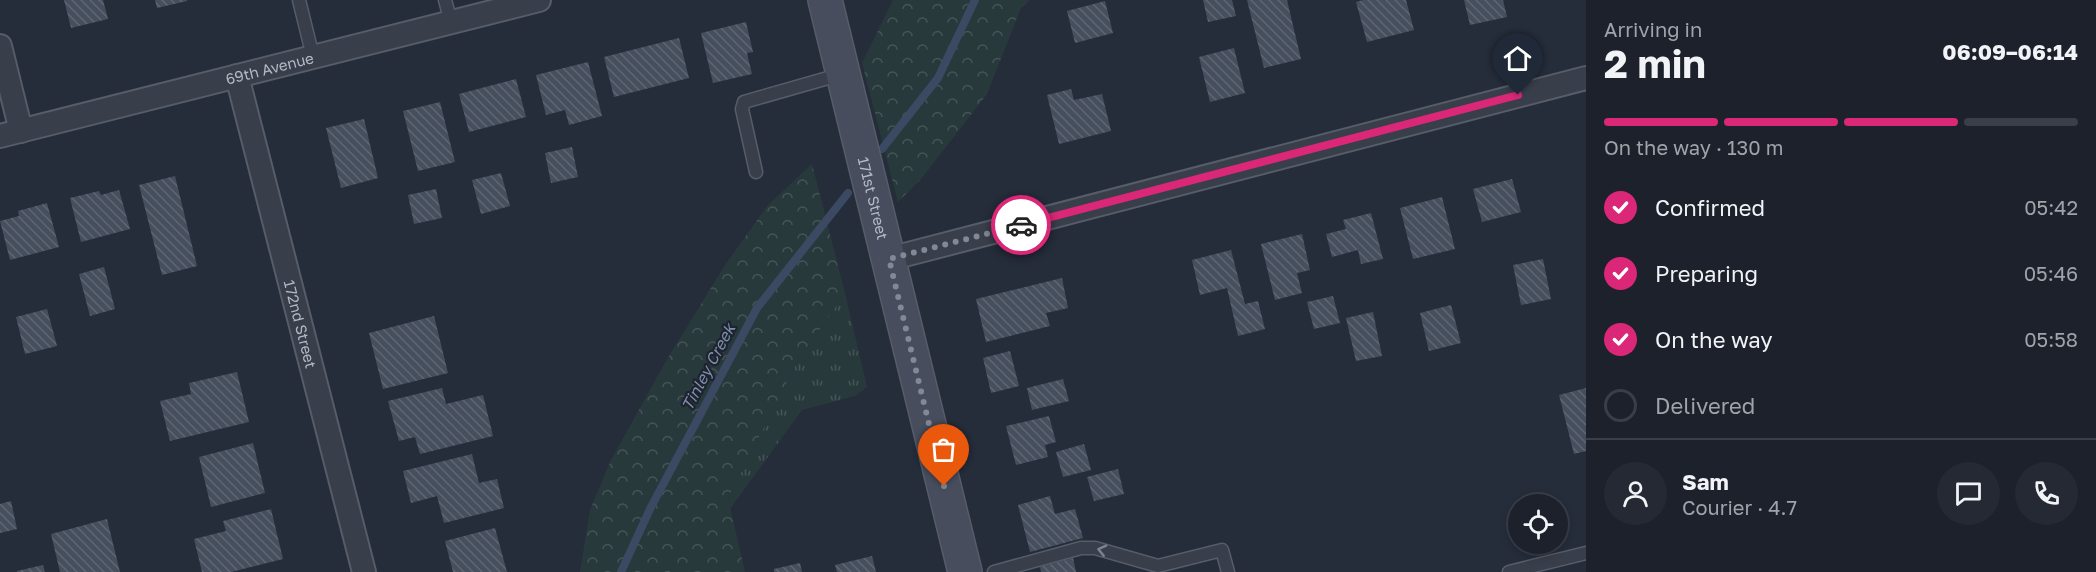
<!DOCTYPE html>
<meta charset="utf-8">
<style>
body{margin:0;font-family:"Golos Text",sans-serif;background:#252934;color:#f1f3f6;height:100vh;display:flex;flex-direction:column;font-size:22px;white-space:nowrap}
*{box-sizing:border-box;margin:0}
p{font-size:20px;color:#a0a3a9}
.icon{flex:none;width:33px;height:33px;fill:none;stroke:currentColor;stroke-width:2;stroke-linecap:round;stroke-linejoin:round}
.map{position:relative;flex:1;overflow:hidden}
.sheet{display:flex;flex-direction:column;background:#1c212c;width:510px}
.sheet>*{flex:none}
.fabs{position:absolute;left:1508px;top:494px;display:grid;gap:12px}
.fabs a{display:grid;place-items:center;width:60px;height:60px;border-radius:50%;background:#1c212c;box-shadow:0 3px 9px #0003,0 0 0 2px #3a3e48;font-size:30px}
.pin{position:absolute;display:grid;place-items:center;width:51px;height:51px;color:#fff;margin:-62px -26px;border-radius:50% 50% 50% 0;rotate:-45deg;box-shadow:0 0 6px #0007}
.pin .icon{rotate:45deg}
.courier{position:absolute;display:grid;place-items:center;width:60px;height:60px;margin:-30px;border:4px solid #db2777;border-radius:50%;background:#fff;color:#222;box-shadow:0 2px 8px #0007}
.summary em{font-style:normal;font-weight:700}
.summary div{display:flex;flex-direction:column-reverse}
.summary{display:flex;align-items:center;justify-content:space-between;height:102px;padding:0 18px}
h1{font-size:39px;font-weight:700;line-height:45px}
.bar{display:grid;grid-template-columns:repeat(4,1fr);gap:9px 6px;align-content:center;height:72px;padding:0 18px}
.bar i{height:8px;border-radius:4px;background:#3a3e48}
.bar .current{background:#db2777}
.bar p{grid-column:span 4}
.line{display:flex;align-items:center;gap:15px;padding:0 18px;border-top:2px solid #3a3e48}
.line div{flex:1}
.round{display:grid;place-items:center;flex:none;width:63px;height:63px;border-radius:32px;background:#252934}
ol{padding:0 18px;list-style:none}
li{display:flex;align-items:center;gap:18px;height:66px}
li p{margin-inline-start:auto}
li .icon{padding:6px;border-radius:50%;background:#db2777;color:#fff;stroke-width:4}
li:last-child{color:#a0a3a9}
li i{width:33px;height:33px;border:3px solid #3a3e48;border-radius:50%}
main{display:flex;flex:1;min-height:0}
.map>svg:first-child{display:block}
</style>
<main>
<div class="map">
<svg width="1586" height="572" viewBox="0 0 1586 572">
<defs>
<pattern id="grass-tufts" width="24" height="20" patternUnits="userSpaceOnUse" patternTransform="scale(1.5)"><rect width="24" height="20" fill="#28393c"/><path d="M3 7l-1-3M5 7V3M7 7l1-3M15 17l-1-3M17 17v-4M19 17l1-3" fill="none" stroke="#455457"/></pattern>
<pattern id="forest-crowns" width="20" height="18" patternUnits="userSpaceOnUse" patternTransform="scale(1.5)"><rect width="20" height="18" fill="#28393c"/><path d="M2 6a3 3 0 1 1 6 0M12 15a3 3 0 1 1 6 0" fill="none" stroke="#455457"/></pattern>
<pattern id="building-back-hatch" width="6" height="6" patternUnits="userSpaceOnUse" patternTransform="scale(1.5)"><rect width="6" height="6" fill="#464f5e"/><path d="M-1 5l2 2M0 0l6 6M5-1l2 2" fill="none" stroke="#5e6674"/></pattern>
</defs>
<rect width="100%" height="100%" fill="#252c3a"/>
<polygon fill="url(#grass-tufts)" points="845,293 867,387 855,396 802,410 730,509 728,498 796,364"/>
<g fill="url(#forest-crowns)">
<polygon points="893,0 1030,0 1021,8 987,94 921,179 898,202 862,63"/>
<polygon points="812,164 845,293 796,364 728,498 745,572 580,572 590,510 611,460 666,361 725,265 768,205"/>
</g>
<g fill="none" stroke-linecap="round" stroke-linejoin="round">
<g stroke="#3c4962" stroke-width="8">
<polyline points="882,149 938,78 975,0"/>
<polyline points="621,572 650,509 757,308 848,193"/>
</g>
</g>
<g fill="url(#building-back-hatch)">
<polygon points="64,0 103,0 108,19 71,28"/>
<polygon points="155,0 187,0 187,1 157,8"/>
<polygon points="1203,0 1232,0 1236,16 1208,22"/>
<polygon points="1247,0 1287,0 1301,59 1264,68"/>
<polygon points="1363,0 1406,0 1414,30 1367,42 1356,2"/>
<polygon points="1464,0 1503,0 1507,17 1470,25"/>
<polygon points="1105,1 1113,33 1075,43 1067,11"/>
<polygon points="746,22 753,52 747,53 752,74 713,83 701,33"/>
<polygon points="679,38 689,78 614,97 604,57"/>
<polygon points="1234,48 1245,93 1210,102 1199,57"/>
<polygon points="588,62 602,116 569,125 565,110 546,115 536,75"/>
<polygon points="516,79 526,117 469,132 459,94"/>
<polygon points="1071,89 1074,100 1102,94 1111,131 1059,144 1047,95"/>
<polygon points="440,102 455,162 418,171 403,111"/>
<polygon points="364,119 378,178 341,188 326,128"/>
<polygon points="572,147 578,177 551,183 545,153"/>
<polygon points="501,173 510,206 481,214 472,180"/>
<polygon points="175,176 197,266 162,275 139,185"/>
<polygon points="1512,179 1521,212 1482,222 1473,189"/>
<polygon points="436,189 442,218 414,224 408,195"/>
<polygon points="119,190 130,229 81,242 70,198 99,191 101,195"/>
<polygon points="1442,197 1455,249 1413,259 1400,208"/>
<polygon points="47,203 59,247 10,260 0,221 19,216 18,211"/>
<polygon points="1371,213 1383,259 1361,264 1358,250 1332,257 1326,234 1346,229 1343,220"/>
<polygon points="1302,234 1310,270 1297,273 1302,293 1275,300 1261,244"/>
<polygon points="1231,250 1245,304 1258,301 1265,329 1238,336 1227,288 1200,295 1192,260"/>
<polygon points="1543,259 1551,299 1521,305 1513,265"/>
<polygon points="104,267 115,309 90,316 79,274"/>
<polygon points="1062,278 1068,308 1046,313 1050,326 986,342 976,299"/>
<polygon points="1333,296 1340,323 1314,329 1307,302"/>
<polygon points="1451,305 1461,343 1429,351 1420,313"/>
<polygon points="47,309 57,346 25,354 16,317"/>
<polygon points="1373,312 1382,356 1356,361 1346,318"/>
<polygon points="434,316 448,373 383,389 369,333"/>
<polygon points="1010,351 1019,386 991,393 983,358"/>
<polygon points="237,372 249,422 170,441 160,401 191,394 189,383"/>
<polygon points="1063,379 1069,401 1032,410 1027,388"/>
<polygon points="442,388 446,404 483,395 493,436 420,454 415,437 399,441 388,401"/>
<polygon points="1586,388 1586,451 1574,454 1559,395"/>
<polygon points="1049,416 1056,442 1045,445 1048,457 1016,465 1006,426"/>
<polygon points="253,443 265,493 211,507 199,457"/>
<polygon points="1084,444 1091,470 1063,477 1056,452"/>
<polygon points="472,454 479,483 497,479 504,508 444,523 437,496 411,503 403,471"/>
<polygon points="1118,469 1124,494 1094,501 1087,477"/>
<polygon points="1050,496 1055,514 1075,509 1083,538 1030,552 1018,505"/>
<polygon points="11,501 17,529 0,533 0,504"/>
<polygon points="271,509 283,559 231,572 202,572 194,539 226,531 223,521"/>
<polygon points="107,519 120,572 60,572 51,534"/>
<polygon points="495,528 507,572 453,572 445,541"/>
<polygon points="872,556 876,572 837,572 835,565"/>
<polygon points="1073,558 1076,572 1041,572 1040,567"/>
<polygon points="800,563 802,572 774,572 774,569"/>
<polygon points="43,565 45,572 17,572 17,571"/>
</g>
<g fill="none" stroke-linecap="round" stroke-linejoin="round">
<defs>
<g id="lane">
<polyline points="299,0 313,57"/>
<polyline points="445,0 451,22"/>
<polyline points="756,172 742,109 744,102 842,74"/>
<polyline points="994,572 1081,548 1095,548 1158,566 1222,550 1228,572"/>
<polyline points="1509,572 1586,553"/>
</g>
<g id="street">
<polyline points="0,46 21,131"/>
<path id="s1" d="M237,76L364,572"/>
<path id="s2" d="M0,136L539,0"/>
<polyline points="889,259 1586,78"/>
</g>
<g id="secondary">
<path id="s3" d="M825,0L965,572"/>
</g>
</defs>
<use href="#lane" stroke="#565c68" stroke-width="15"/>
<use href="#street" stroke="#565c68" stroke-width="26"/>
<use href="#secondary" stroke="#565c68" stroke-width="36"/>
<use href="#lane" stroke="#383e4a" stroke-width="12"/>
<use href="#street" stroke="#383e4a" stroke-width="22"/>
<use href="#secondary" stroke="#474d5d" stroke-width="33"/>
</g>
<defs><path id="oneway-chevron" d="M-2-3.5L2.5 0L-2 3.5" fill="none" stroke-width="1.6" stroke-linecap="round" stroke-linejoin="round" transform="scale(1.5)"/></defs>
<use stroke="#7c828e" href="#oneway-chevron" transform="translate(1102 550) rotate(-167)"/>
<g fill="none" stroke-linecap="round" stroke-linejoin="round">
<polyline stroke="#828895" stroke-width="6" stroke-dasharray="0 10.8" points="944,486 889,259 1021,225"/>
<polyline stroke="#db2777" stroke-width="8" points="1021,225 1518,95"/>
</g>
<g text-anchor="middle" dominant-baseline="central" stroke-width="4.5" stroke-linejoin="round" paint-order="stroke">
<g font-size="15" fill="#b4b9c6" stroke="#1e242f">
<text stroke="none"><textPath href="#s2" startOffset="278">69th Avenue</textPath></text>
<text stroke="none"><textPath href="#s3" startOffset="204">171st Street</textPath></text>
<text stroke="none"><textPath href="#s1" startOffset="256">172nd Street</textPath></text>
</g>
<g font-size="16" font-style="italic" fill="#7e8eab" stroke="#1e242f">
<text transform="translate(708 367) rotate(-62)">Tinley Creek</text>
</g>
</g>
</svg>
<div class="fabs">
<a><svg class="icon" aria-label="locate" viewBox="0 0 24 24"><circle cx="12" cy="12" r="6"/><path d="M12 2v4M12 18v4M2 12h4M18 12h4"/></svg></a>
</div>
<div class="pin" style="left:944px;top:486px;background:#ea580c"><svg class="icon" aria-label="bag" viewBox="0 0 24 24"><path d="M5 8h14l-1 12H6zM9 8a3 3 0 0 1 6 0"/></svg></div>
<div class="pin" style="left:1518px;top:95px;background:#1f2937"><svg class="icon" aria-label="home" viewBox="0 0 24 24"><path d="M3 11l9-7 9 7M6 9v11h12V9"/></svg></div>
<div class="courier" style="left:1021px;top:225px"><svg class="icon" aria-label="car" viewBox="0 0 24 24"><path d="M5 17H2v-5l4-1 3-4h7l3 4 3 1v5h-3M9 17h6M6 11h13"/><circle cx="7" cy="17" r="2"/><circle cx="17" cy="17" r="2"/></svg></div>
</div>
<section class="sheet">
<div class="summary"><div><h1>2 min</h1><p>Arriving in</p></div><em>06:09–06:14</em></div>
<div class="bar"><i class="current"></i><i class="current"></i><i class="current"></i><i></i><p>On the way · 130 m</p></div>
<ol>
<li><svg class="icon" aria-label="check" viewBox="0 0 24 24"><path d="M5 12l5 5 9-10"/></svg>Confirmed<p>05:42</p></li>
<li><svg class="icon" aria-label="check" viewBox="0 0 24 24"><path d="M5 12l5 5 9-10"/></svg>Preparing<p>05:46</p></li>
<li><svg class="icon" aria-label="check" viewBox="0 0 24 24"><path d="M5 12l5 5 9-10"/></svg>On the way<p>05:58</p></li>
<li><i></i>Delivered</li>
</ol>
<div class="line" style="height:108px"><a class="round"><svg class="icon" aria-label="person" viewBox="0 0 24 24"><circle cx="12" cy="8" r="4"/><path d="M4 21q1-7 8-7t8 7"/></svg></a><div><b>Sam</b><p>Courier · 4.7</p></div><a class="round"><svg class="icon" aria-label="chat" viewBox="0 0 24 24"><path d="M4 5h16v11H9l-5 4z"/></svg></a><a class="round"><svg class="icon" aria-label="phone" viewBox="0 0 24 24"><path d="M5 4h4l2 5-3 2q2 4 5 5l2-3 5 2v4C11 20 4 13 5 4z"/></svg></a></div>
</section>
</main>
